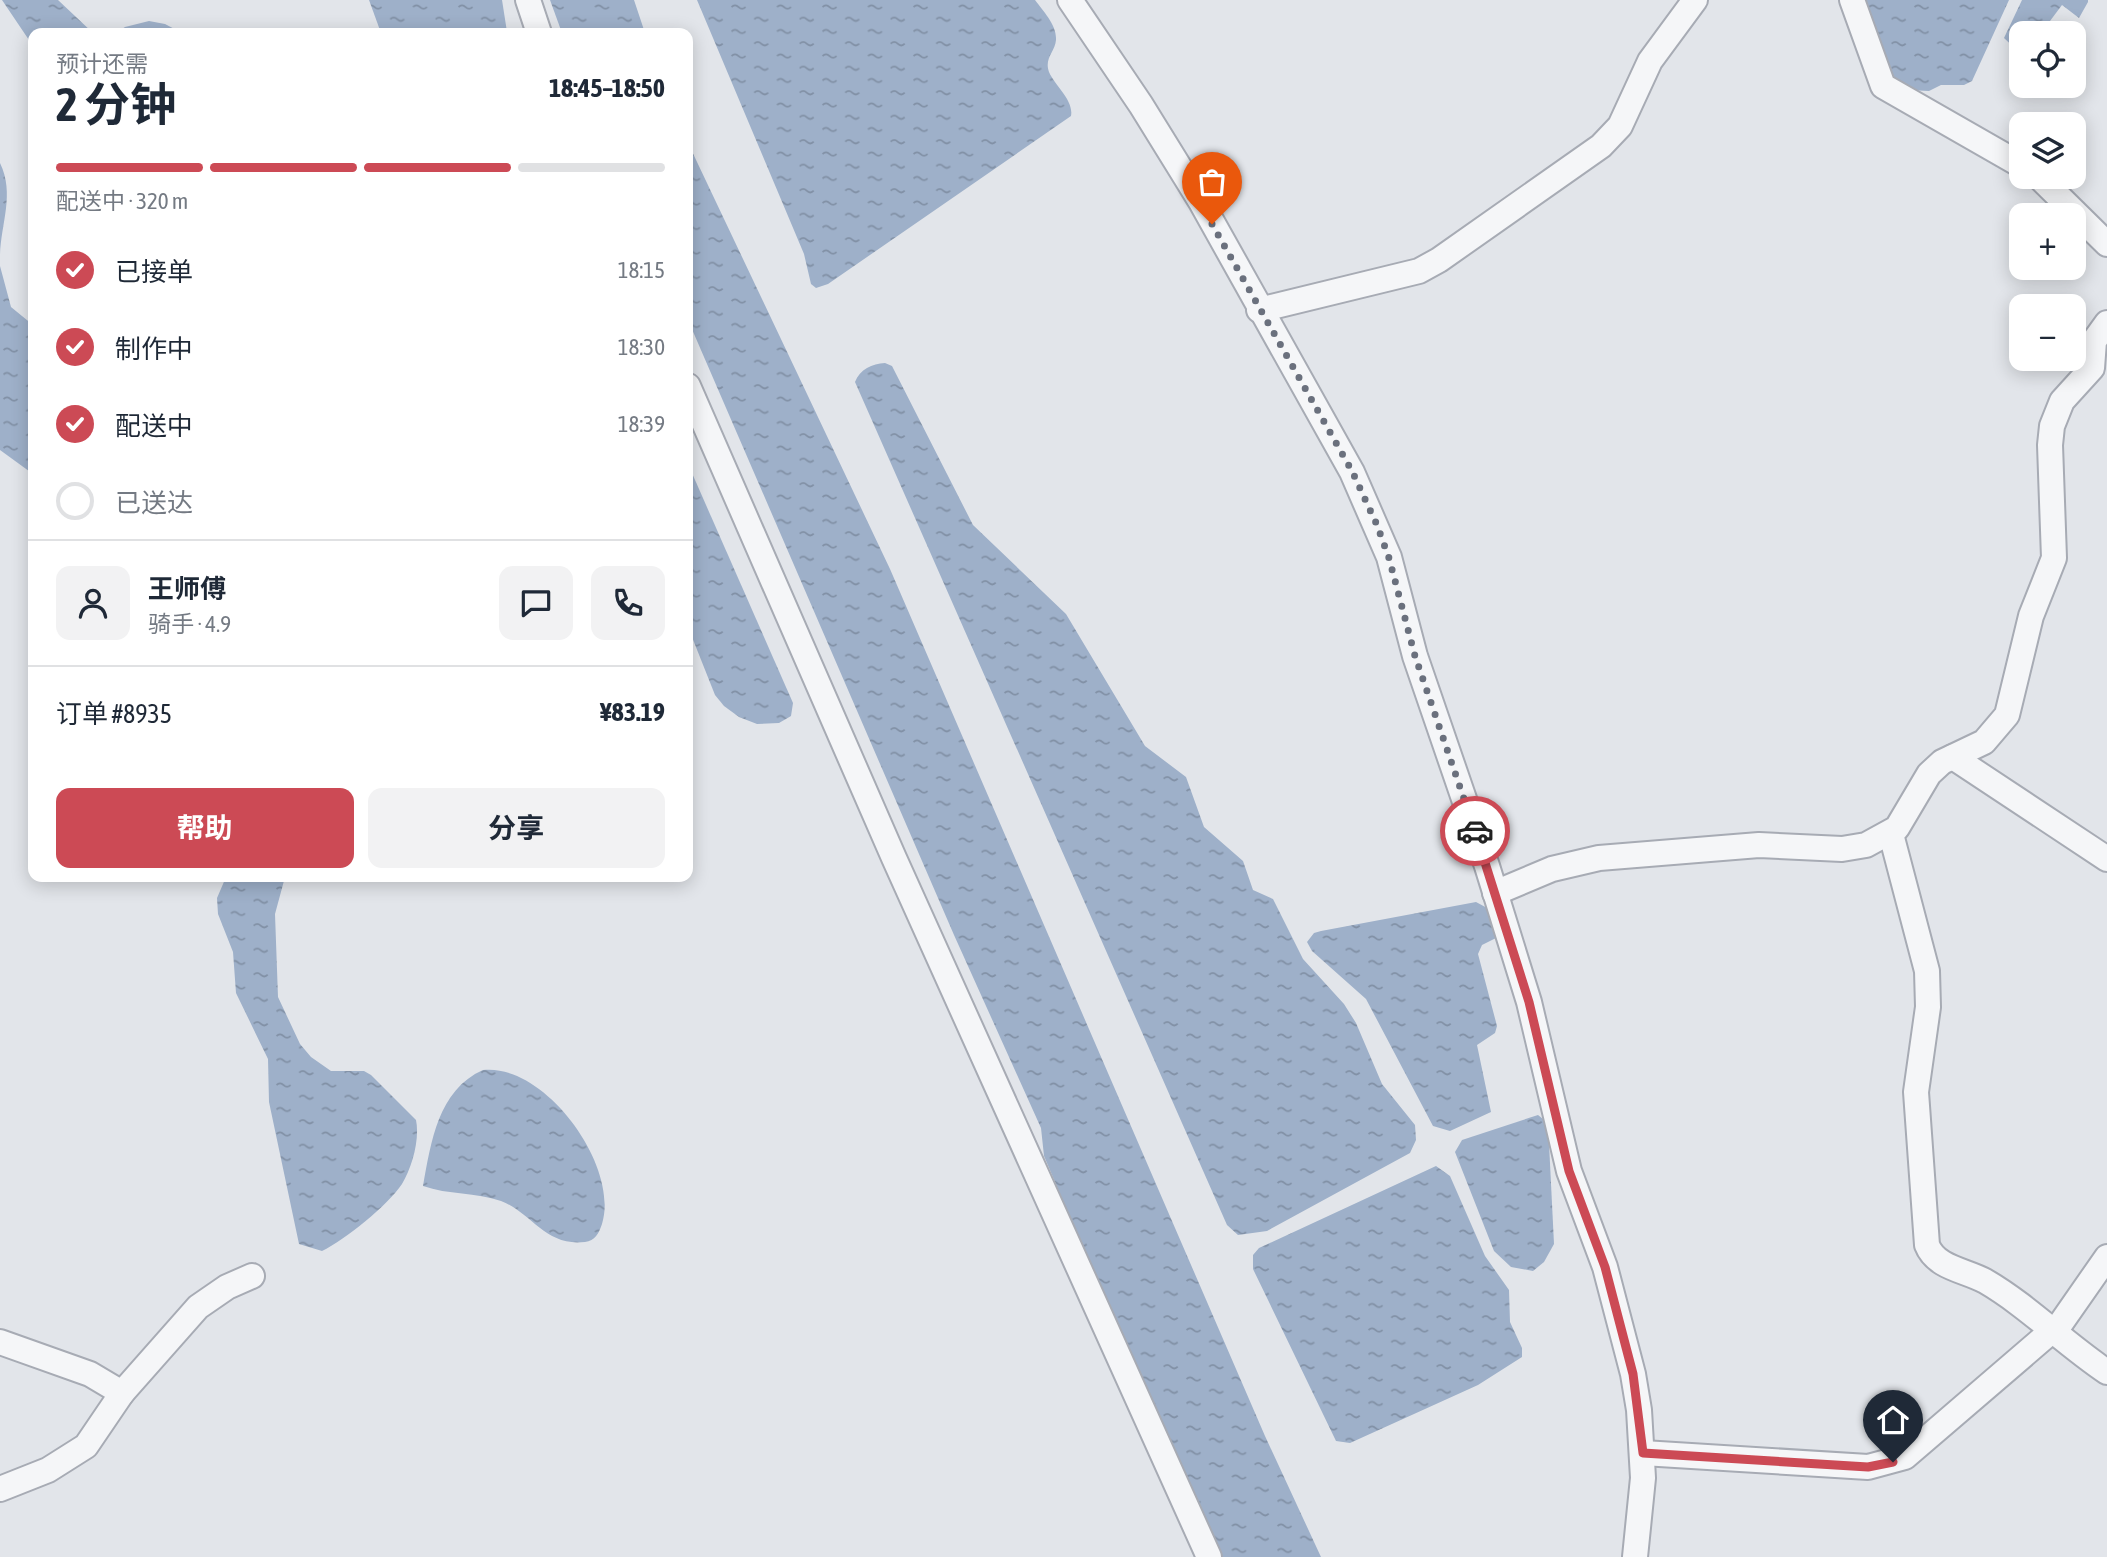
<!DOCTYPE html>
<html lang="zh">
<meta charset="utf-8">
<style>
body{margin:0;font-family:"Asap Condensed","Noto Sans SC",sans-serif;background:#f2f2f3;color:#1f2937;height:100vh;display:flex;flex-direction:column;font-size:26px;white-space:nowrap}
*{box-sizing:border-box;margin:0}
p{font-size:23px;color:#747a83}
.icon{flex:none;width:38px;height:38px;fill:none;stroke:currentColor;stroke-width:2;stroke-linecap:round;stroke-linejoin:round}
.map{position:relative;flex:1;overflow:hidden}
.panel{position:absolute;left:28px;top:28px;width:665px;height:854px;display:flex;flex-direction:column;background:#fff;border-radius:14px;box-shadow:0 4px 18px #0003}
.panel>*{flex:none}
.controls{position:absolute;left:2009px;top:21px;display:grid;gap:14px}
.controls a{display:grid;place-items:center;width:77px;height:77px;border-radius:14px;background:#fff;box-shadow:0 4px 18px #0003;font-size:35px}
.pin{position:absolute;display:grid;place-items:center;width:60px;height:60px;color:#fff;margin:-72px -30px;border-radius:50% 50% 50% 0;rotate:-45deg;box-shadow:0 0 7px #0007}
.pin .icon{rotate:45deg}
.courier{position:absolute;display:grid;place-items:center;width:70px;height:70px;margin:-35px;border:5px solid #cc4a55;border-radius:50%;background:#fff;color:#222;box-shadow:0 2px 9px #0007}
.headline em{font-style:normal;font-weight:700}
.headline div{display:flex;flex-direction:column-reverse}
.headline{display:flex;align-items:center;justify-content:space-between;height:119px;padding:0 28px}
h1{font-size:46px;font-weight:700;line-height:52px}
.bar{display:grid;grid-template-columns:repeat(4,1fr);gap:10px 7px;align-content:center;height:84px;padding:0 28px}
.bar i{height:9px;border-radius:5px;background:#e0e1e3}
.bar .active{background:#cc4a55}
.bar p{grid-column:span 4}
.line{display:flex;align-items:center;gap:18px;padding:0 28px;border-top:2px solid #e0e1e3}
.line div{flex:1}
.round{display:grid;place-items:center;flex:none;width:74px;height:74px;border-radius:14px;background:#f2f2f3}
ol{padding:0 28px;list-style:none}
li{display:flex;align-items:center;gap:21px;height:77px}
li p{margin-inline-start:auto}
li .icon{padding:7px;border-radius:50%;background:#cc4a55;color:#fff;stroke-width:4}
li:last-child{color:#747a83}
li i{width:38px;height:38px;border:4px solid #e0e1e3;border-radius:50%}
.button{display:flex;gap:14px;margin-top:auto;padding:14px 28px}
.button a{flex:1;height:80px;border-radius:14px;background:#cc4a55;color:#fff;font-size:28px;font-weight:700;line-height:80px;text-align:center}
.button a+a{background:#f2f2f3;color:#1f2937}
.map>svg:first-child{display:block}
</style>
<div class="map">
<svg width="2107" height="1557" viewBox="0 0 2107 1557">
<defs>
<pattern id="water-ripples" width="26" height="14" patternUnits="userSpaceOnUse" patternTransform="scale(1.75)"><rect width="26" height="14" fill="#9eb0c9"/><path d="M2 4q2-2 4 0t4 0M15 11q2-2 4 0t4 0" fill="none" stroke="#8190a5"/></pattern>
</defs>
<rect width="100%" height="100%" fill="#e2e5ea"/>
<g fill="url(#water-ripples)">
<polygon points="2,0 58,0 93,33 33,33 33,46"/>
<polygon points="369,0 502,0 507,32 381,33"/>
<polygon points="550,0 634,0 645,33 562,33"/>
<path d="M697,0H1035C1043,11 1057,25 1056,40C1055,52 1044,58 1049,72C1055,86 1074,100 1071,116L828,284L816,288L811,284L804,254Z"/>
<polygon points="1863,0 2009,0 1972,81 1964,85 1941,85 1929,91 1908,90 1892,81"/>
<polygon points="2022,0 2088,0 2088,2 2079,18 2062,5 2041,33 2021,33 2021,54 2004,38"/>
<polygon points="149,21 165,24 182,33 116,33 125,27"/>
<polygon points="688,143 890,569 1265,1436 1321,1557 1222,1557 1115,1324 1044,1156 1041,1128 954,935 688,320"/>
<path d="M0,163C15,194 1,223 0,255Z"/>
<polygon points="0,266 11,307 33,325 33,474 0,450"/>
<path d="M885,363L892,366L973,525L1066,614L1145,746L1186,777L1204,827L1243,861L1253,890L1273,899L1303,959L1344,1004L1356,1023L1382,1084L1415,1125L1416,1140L1410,1153L1267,1231L1238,1235L1227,1225L855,382C860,369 872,364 885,363Z"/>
<polygon points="688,464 793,703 791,716 779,723 757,724 739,717 724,706 715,695 688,627"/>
<path d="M226,877H285L275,914L278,997L300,1044L311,1057L331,1071H364L371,1075L416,1120C420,1139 412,1168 402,1184C388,1205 345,1240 322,1251L299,1244L269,1102L268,1059L236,993L233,952L218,914L217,898Z"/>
<polygon points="1476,902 1489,909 1496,938 1482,945 1478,954 1497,1026 1495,1033 1477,1045 1491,1112 1450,1131 1433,1126 1366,999 1312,951 1307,942 1314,933 1321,931"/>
<path d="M483,1070C545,1063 620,1166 602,1224C599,1233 595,1241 585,1242C545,1247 531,1212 501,1201C476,1192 448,1195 423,1186C431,1142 438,1090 483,1070Z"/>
<polygon points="1538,1115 1548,1123 1554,1244 1544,1262 1533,1271 1511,1267 1494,1251 1455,1152 1462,1140"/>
<polygon points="1436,1166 1450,1176 1485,1256 1509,1290 1510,1322 1522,1348 1522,1357 1478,1385 1350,1443 1336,1441 1253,1269 1253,1255 1259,1248"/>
</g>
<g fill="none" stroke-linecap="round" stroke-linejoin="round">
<defs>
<g id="minor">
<polyline points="528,0 539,33"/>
<polyline points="1070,0 1141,105 1201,202 1352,472 1389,557 1415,656 1487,866 1529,1002 1569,1171 1605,1267 1633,1374 1639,1410 1643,1478 1635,1557"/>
<polyline points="1852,0 1883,86 2021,165"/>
<polyline points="2039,177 2107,244"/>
<polyline points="1259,310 1419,271 1439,260 1601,146 1620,126 1650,61 1695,0"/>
<polyline points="688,386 894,858 1209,1557"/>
<polyline points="1953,757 2107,859"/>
<path d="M1891,834L1927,971L1928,1007L1916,1092L1927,1245C1936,1268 1965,1270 1985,1281C2028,1306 2065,1344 2107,1372"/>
<polyline points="1495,893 1552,869 1599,858 1759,845 1842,849 1866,845 1897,828 1929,774 1942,762 1984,742 2007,715 2031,616 2054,558 2050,445 2052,426 2062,401 2092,368 2094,341 2107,323"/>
<polyline points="0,1342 90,1374 122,1393"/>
<polyline points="1643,1453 1868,1467 1905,1457 2061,1323 2107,1257"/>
<polyline points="0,1489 48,1470 86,1446 122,1393 198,1307 227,1287 252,1276"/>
</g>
</defs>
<use href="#minor" stroke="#a7abb4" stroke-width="28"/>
<use href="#minor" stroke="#f5f6f8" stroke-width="24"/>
</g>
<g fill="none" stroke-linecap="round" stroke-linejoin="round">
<polyline stroke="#6a707d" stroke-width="7" stroke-dasharray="0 12.6" points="1212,224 1352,471 1377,525 1389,558 1415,656 1475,831"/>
<polyline stroke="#cc4a55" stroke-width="9" points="1475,831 1529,1002 1569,1171 1605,1267 1633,1374 1643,1453 1868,1467 1893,1462"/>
</g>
</svg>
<div class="controls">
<a><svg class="icon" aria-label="locate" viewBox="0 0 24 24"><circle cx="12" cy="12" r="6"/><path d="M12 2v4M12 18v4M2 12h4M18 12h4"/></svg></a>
<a><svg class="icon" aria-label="layers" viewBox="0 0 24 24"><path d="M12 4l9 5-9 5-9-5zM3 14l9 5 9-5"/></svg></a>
<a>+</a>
<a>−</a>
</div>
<div class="pin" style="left:1212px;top:224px;background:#ea580c"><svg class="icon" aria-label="bag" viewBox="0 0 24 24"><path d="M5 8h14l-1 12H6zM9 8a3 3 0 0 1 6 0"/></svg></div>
<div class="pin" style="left:1893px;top:1462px;background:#1f2937"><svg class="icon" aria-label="home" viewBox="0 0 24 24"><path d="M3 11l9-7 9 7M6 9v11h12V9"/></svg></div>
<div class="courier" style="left:1475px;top:831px"><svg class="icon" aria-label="car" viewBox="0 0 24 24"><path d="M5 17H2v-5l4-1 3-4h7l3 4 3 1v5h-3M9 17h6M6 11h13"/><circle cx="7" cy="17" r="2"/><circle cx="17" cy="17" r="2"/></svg></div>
<section class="panel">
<div class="headline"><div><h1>2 分钟</h1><p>预计还需</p></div><em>18:45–18:50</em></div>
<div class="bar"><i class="active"></i><i class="active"></i><i class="active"></i><i></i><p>配送中 · 320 m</p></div>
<ol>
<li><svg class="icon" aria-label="check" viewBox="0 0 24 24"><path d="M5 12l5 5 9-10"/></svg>已接单<p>18:15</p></li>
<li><svg class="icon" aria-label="check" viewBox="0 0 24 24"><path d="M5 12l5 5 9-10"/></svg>制作中<p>18:30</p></li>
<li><svg class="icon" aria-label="check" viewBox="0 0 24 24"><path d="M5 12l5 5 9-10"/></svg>配送中<p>18:39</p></li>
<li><i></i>已送达</li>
</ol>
<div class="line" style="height:126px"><a class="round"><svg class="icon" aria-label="person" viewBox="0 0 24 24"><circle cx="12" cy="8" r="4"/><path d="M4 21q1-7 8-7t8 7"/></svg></a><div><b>王师傅</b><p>骑手 · 4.9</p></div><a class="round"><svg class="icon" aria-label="chat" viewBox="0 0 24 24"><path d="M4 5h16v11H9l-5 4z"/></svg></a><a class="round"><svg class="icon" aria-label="phone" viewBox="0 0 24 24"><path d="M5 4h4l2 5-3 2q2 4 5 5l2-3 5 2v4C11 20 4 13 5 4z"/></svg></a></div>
<div class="line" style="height:91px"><div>订单 #8935</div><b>¥83.19</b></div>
<div class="button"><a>帮助</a><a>分享</a></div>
</section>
</div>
